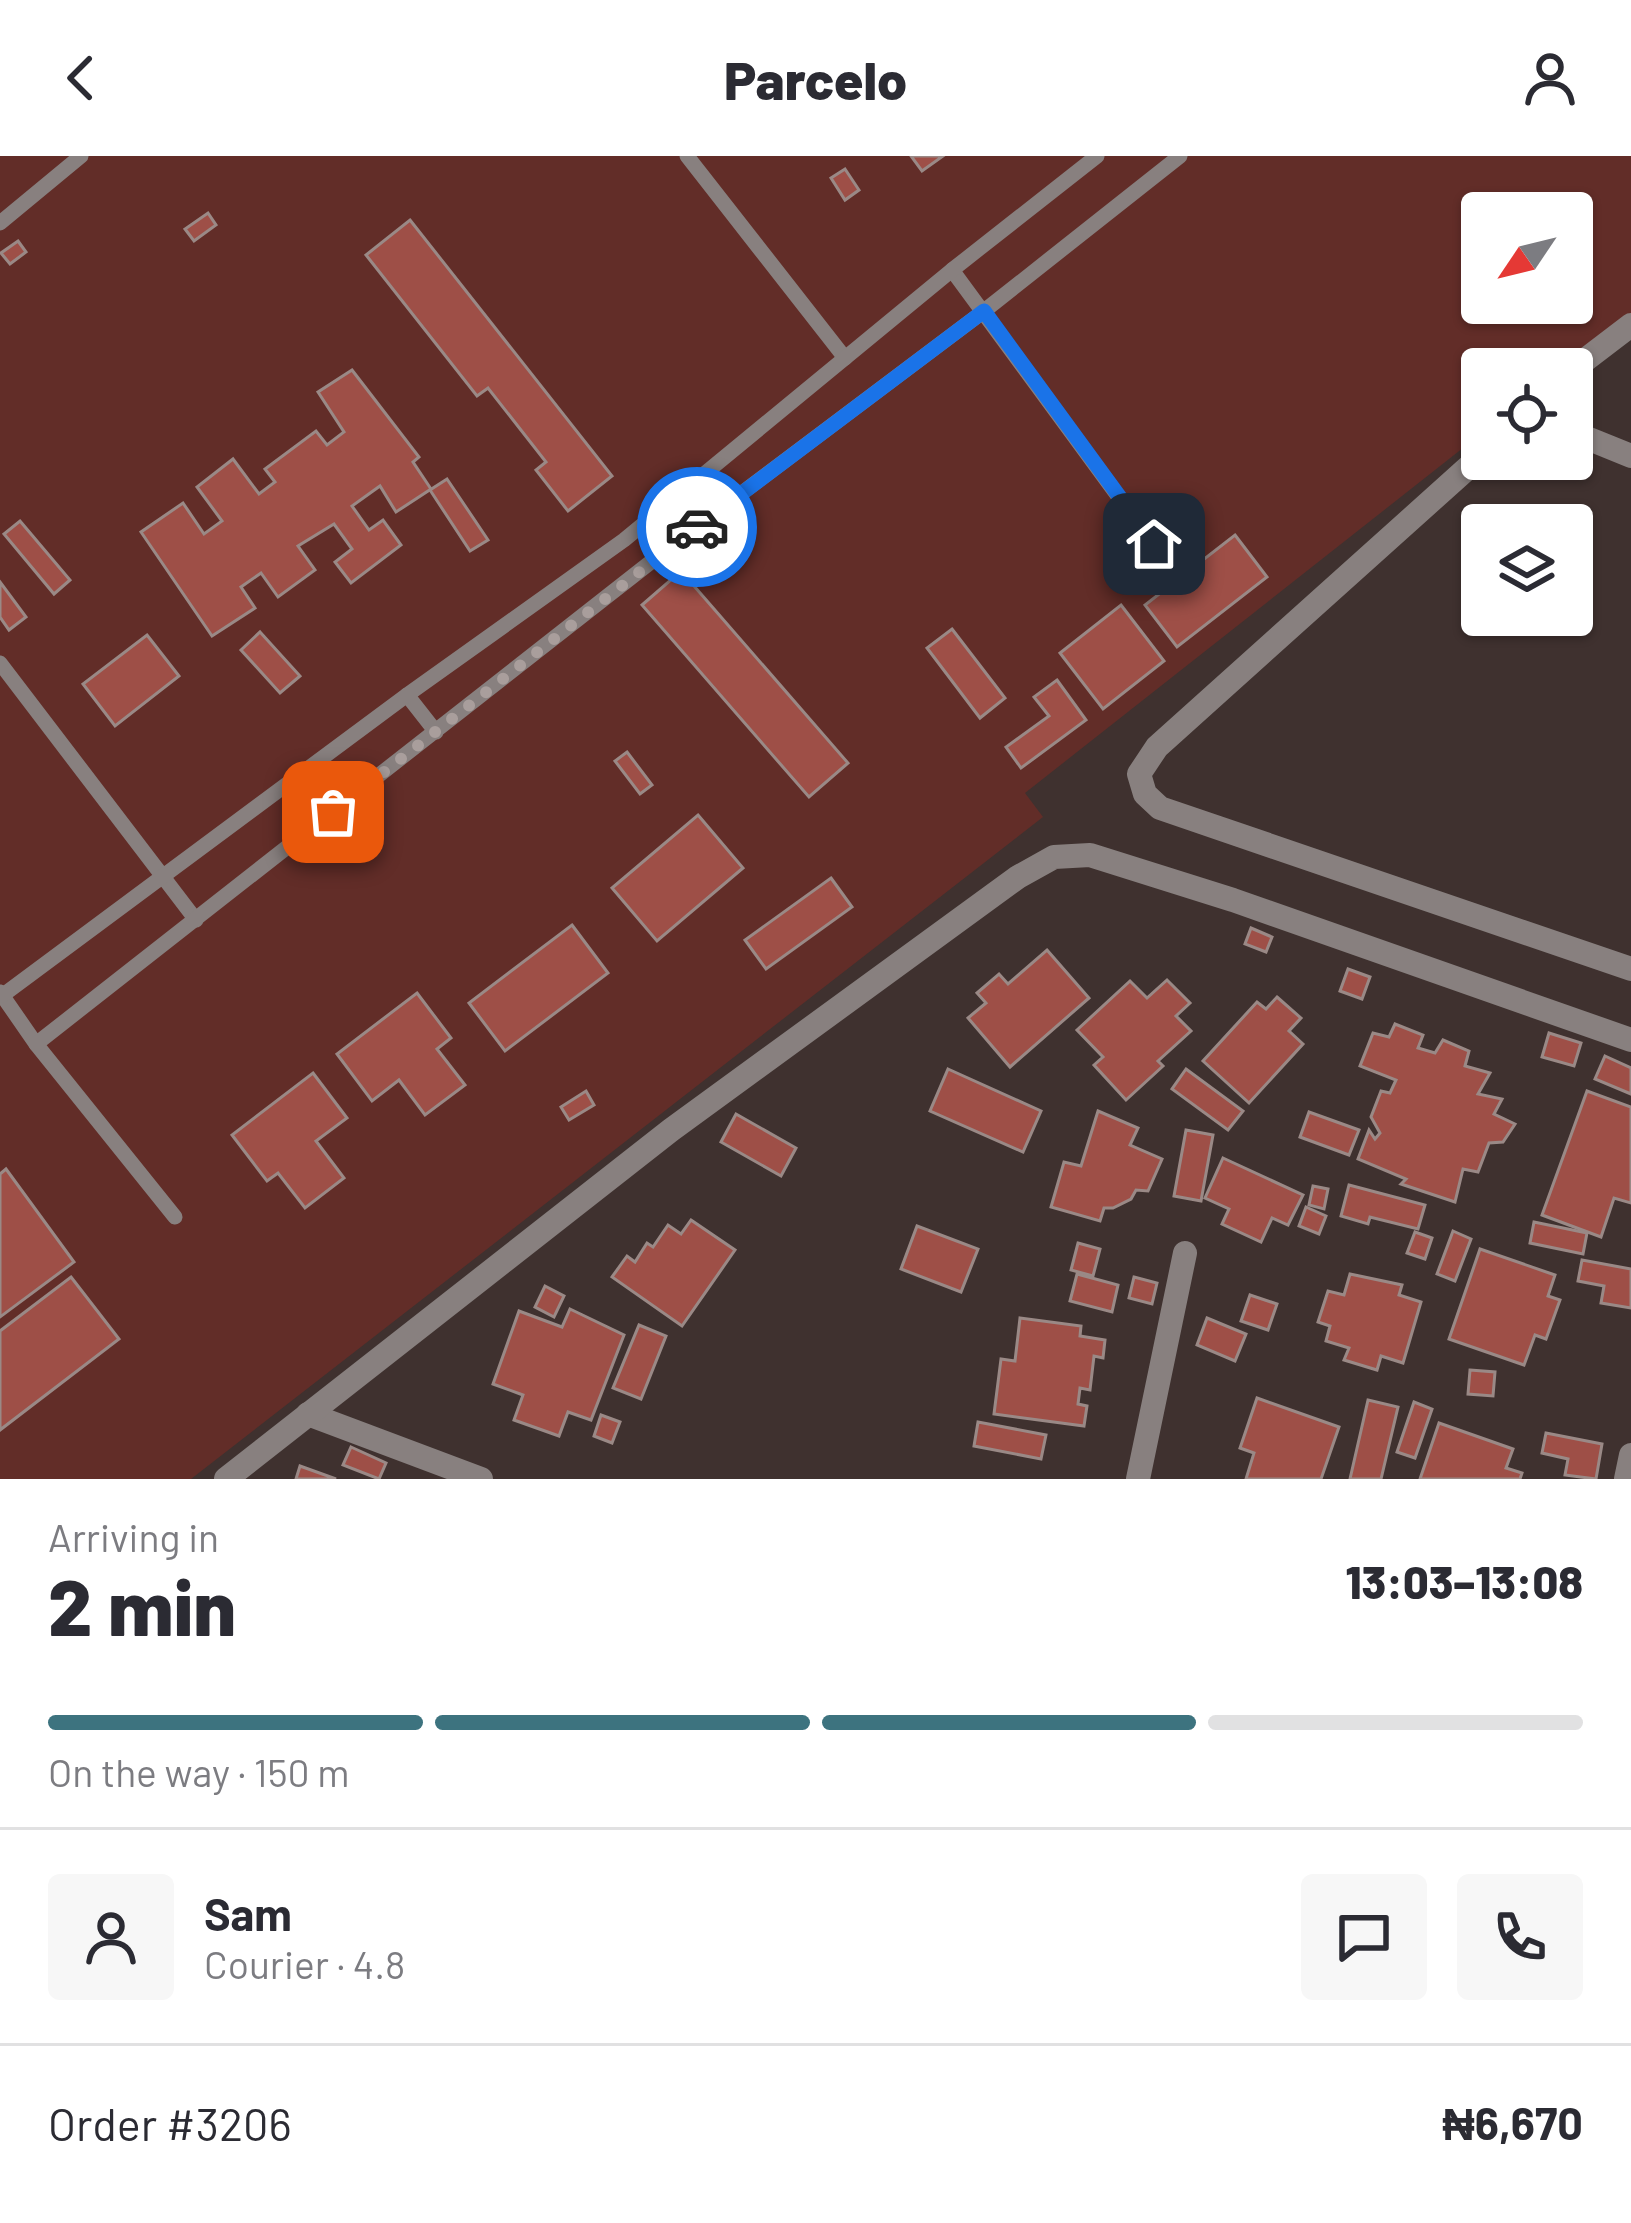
<!DOCTYPE html>
<meta charset="utf-8">
<style>
body{margin:0;font-family:Barlow,sans-serif;background:#f7f7f7;color:#2b2b33;height:100vh;display:flex;flex-direction:column;font-size:45px;white-space:nowrap}
*{box-sizing:border-box;margin:0}
p{font-size:39px;color:#7c7c81}
.icon{flex:none;width:66px;height:66px;fill:none;stroke:currentColor;stroke-width:2;stroke-linecap:round;stroke-linejoin:round}
.map{position:relative;height:1323px;overflow:hidden}
.side{display:flex;flex-direction:column;background:#fff;flex:1}
.side>*{flex:none}
.needle{width:78px;rotate:235deg}
.buttons{position:absolute;left:1461px;top:36px;display:grid;gap:24px}
.buttons a{display:grid;place-items:center;width:132px;height:132px;border-radius:12px;background:#fff;box-shadow:0 3px 9px #0004;font-size:60px}
.pin{position:absolute;display:grid;place-items:center;width:102px;height:102px;color:#fff;margin:-51px;border-radius:24px;box-shadow:0 6px 18px #0006}
.courier{position:absolute;display:grid;place-items:center;width:120px;height:120px;margin:-60px;border:9px solid #1a73e8;border-radius:50%;background:#fff;color:#222;box-shadow:0 3px 15px #0007}
.head em{font-style:normal;font-weight:800}
.head div{display:flex;flex-direction:column-reverse}
.head{display:flex;align-items:center;justify-content:space-between;height:204px;padding:0 48px}
h1{font-size:78px;font-weight:800;line-height:90px}
.bar{display:grid;grid-template-columns:repeat(4,1fr);gap:18px 12px;align-content:center;height:144px;padding:0 48px}
.bar i{height:15px;border-radius:9px;background:#e1e1e2}
.bar .active{background:#3d737f}
.bar p{grid-column:span 4}
.line{display:flex;align-items:center;gap:30px;padding:0 48px;border-top:3px solid #e1e1e2}
.line div{flex:1}
.round{display:grid;place-items:center;flex:none;width:126px;height:126px;border-radius:12px;background:#f7f7f7}
header{display:flex;justify-content:space-between;align-items:center;height:156px;padding:0 48px;background:#fff;font-size:54px;font-weight:800}
.map>svg:first-child{display:block}
</style>
<header><svg class="icon" aria-label="back" viewBox="0 0 24 24"><path d="M15 5l-7 7 7 7"/></svg>Parcelo<svg class="icon" aria-label="person" viewBox="0 0 24 24"><circle cx="12" cy="8" r="4"/><path d="M4 21q1-7 8-7t8 7"/></svg></header>
<div class="map">
<svg width="1631" height="1323" viewBox="0 0 1631 1323">
<rect width="100%" height="100%" fill="#3f312f"/>
<path fill="#622d28" fill-rule="evenodd" d="M0,0H1631V159L1563,213H1482V277L1025,637L1043,661L191,1323H0ZM1482,57H1572V147H1482Z"/>
<g fill="#9e4f47" stroke="#9a8986" stroke-width="3">
<polygon points="911,0 943,0 922,15"/>
<polygon points="845,13 859,34 845,44 831,22"/>
<polygon points="208,57 216,69 194,85 185,73"/>
<polygon points="410,64 612,320 568,355 536,314 546,306 488,232 477,240 366,99"/>
<polygon points="18,85 26,96 10,108 1,97"/>
<polygon points="352,214 419,301 413,306 431,333 396,356 380,330 352,350 369,374 383,364 401,389 351,427 335,406 352,393 334,368 298,390 315,414 278,441 261,417 241,431 255,452 212,480 141,376 183,347 204,378 222,365 197,331 233,303 259,338 275,326 265,313 316,275 327,289 344,276 318,236"/>
<polygon points="447,323 488,384 470,395 430,334"/>
<polygon points="20,365 70,424 54,438 4,378"/>
<polygon points="1235,379 1267,421 1177,491 1145,449"/>
<polygon points="681,415 848,607 809,641 642,449"/>
<polygon points="0,426 26,461 9,474 0,461"/>
<polygon points="1121,449 1164,505 1103,553 1060,497"/>
<polygon points="952,473 1005,542 980,562 927,492"/>
<polygon points="260,476 300,520 280,537 241,494"/>
<polygon points="147,479 179,520 115,570 83,528"/>
<polygon points="1057,524 1086,564 1021,612 1006,591 1049,560 1034,541"/>
<polygon points="627,596 652,629 640,638 615,605"/>
<polygon points="698,659 743,712 657,785 612,732"/>
<polygon points="831,722 852,751 766,813 745,784"/>
<polygon points="572,769 608,817 505,895 469,847"/>
<polygon points="1251,772 1272,781 1266,796 1245,788"/>
<polygon points="1047,794 1089,842 1010,911 968,862 986,847 977,837 999,818 1008,828"/>
<polygon points="1348,813 1370,821 1362,843 1340,835"/>
<polygon points="1167,824 1190,847 1176,860 1191,875 1158,905 1163,910 1126,944 1094,909 1103,901 1077,874 1130,825 1147,842"/>
<polygon points="417,837 451,882 437,893 465,929 425,959 399,924 372,945 337,898"/>
<polygon points="1277,841 1301,862 1289,875 1303,888 1249,947 1203,905 1257,846 1266,853"/>
<polygon points="1395,868 1423,879 1418,892 1435,897 1443,884 1469,895 1465,910 1490,917 1478,938 1502,943 1494,958 1515,968 1503,986 1489,987 1478,1016 1463,1013 1455,1046 1401,1028 1406,1023 1358,1003 1369,974 1375,983 1380,977 1371,961 1381,935 1390,937 1396,924 1360,910 1373,877 1389,881"/>
<polygon points="1549,877 1581,887 1574,910 1542,901"/>
<polygon points="1605,900 1631,912 1631,938 1595,923"/>
<polygon points="948,913 1041,955 1023,996 930,955"/>
<polygon points="1186,913 1243,955 1228,974 1172,933"/>
<polygon points="313,917 347,962 316,985 344,1022 305,1052 278,1017 267,1025 232,979"/>
<polygon points="586,935 594,949 569,964 561,951"/>
<polygon points="1587,935 1631,951 1631,1047 1614,1042 1601,1081 1542,1059"/>
<polygon points="1098,955 1138,972 1130,989 1162,1003 1148,1035 1136,1034 1131,1043 1113,1052 1104,1052 1100,1065 1051,1051 1064,1006 1081,1010"/>
<polygon points="1309,956 1359,974 1349,999 1300,981"/>
<polygon points="736,958 796,992 781,1020 721,986"/>
<polygon points="1186,974 1213,979 1201,1045 1174,1040"/>
<polygon points="1223,1002 1303,1039 1288,1069 1272,1062 1261,1086 1222,1068 1229,1053 1205,1042"/>
<polygon points="6,1013 74,1106 0,1161 0,1018"/>
<polygon points="1349,1029 1425,1049 1418,1073 1370,1061 1368,1068 1341,1060"/>
<polygon points="1313,1030 1328,1033 1324,1053 1309,1049"/>
<polygon points="1306,1051 1326,1060 1319,1078 1299,1070"/>
<polygon points="691,1064 735,1094 682,1170 612,1121 627,1100 635,1106 647,1087 653,1091 668,1069 681,1078"/>
<polygon points="1534,1066 1587,1077 1583,1098 1530,1087"/>
<polygon points="917,1070 978,1093 961,1136 901,1113"/>
<polygon points="1453,1075 1471,1083 1455,1125 1437,1118"/>
<polygon points="1415,1076 1432,1082 1425,1103 1407,1097"/>
<polygon points="1078,1087 1100,1093 1093,1120 1071,1114"/>
<polygon points="1480,1093 1555,1119 1548,1140 1560,1144 1546,1183 1535,1179 1524,1209 1449,1183"/>
<polygon points="1582,1104 1631,1113 1631,1152 1601,1147 1604,1130 1578,1125"/>
<polygon points="1077,1118 1118,1129 1112,1156 1070,1145"/>
<polygon points="1350,1118 1402,1129 1399,1139 1421,1146 1403,1207 1381,1200 1377,1214 1344,1204 1349,1192 1326,1185 1330,1170 1318,1166 1328,1135 1344,1139"/>
<polygon points="71,1121 119,1183 0,1274 0,1175"/>
<polygon points="1134,1121 1157,1127 1152,1148 1129,1142"/>
<polygon points="545,1130 564,1140 554,1161 535,1151"/>
<polygon points="1250,1139 1277,1148 1268,1174 1241,1165"/>
<polygon points="570,1153 624,1179 591,1264 568,1256 559,1280 514,1264 523,1239 493,1228 519,1155 562,1171"/>
<polygon points="1020,1162 1081,1170 1080,1180 1105,1184 1103,1202 1094,1200 1090,1234 1080,1232 1078,1248 1087,1250 1084,1270 994,1258 1001,1203 1015,1205"/>
<polygon points="1207,1162 1246,1178 1235,1205 1197,1189"/>
<polygon points="639,1169 666,1180 641,1243 613,1232"/>
<polygon points="1470,1214 1495,1216 1493,1240 1468,1238"/>
<polygon points="1257,1242 1339,1271 1321,1323 1246,1323 1254,1297 1240,1292"/>
<polygon points="1368,1244 1398,1251 1381,1323 1350,1323"/>
<polygon points="1414,1246 1432,1253 1415,1302 1397,1296"/>
<polygon points="601,1259 620,1266 612,1287 594,1280"/>
<polygon points="978,1266 1046,1279 1041,1303 974,1290"/>
<polygon points="1439,1267 1513,1293 1506,1312 1522,1317 1520,1323 1420,1323"/>
<polygon points="1546,1277 1602,1288 1596,1323 1565,1319 1568,1303 1542,1297"/>
<polygon points="351,1291 386,1307 379,1323 343,1309"/>
<polygon points="300,1310 336,1323 296,1323"/>
</g>
<g fill="none" stroke-linecap="round" stroke-linejoin="round">
<g stroke="#88807f" stroke-width="15">
<polyline points="687,0 845,202"/>
<polyline points="0,67 81,0"/>
<polyline points="952,114 1154,389"/>
<polyline points="0,507 196,764"/>
<polyline points="407,539 436,576"/>
<polyline points="0,836 36,888 175,1061"/>
<polyline points="3,839 407,539 624,384 952,114 1097,0"/>
<polyline points="36,888 670,391 984,155 1180,0"/>
</g>
<g stroke="#88807f" stroke-width="24">
<polyline points="1572,214 1631,169"/>
<polyline points="1572,276 1631,300"/>
<polyline points="1482,299 1157,591 1139,618 1145,638 1160,652 1631,813"/>
<polyline points="308,1258 481,1323"/>
<polyline points="226,1323 671,974 1018,721 1054,701 1090,699 1233,744 1631,884"/>
<polyline points="1138,1323 1185,1097"/>
<polyline points="1626,1323 1631,1299"/>
</g>
</g>
<g fill="none" stroke-linecap="round" stroke-linejoin="round">
<polyline stroke="#a99e9c" stroke-width="12" stroke-dasharray="0 21.6" points="333,656 697,371"/>
<polyline stroke="#1a73e8" stroke-width="15" points="697,371 984,155 1154,388"/>
</g>
</svg>
<div class="buttons">
<a><svg class="needle" viewBox="-14 -14 28 28"><path d="M0-13l5 13h-10z" fill="#e53935"/><path d="M0 13l5-13h-10z" fill="#7c7c81"/></svg></a>
<a><svg class="icon" aria-label="locate" viewBox="0 0 24 24"><circle cx="12" cy="12" r="6"/><path d="M12 2v4M12 18v4M2 12h4M18 12h4"/></svg></a>
<a><svg class="icon" aria-label="layers" viewBox="0 0 24 24"><path d="M12 4l9 5-9 5-9-5zM3 14l9 5 9-5"/></svg></a>
</div>
<div class="pin" style="left:333px;top:656px;background:#ea580c"><svg class="icon" aria-label="bag" viewBox="0 0 24 24"><path d="M5 8h14l-1 12H6zM9 8a3 3 0 0 1 6 0"/></svg></div>
<div class="pin" style="left:1154px;top:388px;background:#1f2937"><svg class="icon" aria-label="home" viewBox="0 0 24 24"><path d="M3 11l9-7 9 7M6 9v11h12V9"/></svg></div>
<div class="courier" style="left:697px;top:371px"><svg class="icon" aria-label="car" viewBox="0 0 24 24"><path d="M5 17H2v-5l4-1 3-4h7l3 4 3 1v5h-3M9 17h6M6 11h13"/><circle cx="7" cy="17" r="2"/><circle cx="17" cy="17" r="2"/></svg></div>
</div>
<section class="side">
<div class="head"><div><h1>2 min</h1><p>Arriving in</p></div><em>13:03–13:08</em></div>
<div class="bar"><i class="active"></i><i class="active"></i><i class="active"></i><i></i><p>On the way · 150 m</p></div>
<div class="line" style="height:216px"><a class="round"><svg class="icon" aria-label="person" viewBox="0 0 24 24"><circle cx="12" cy="8" r="4"/><path d="M4 21q1-7 8-7t8 7"/></svg></a><div><b>Sam</b><p>Courier · 4.8</p></div><a class="round"><svg class="icon" aria-label="chat" viewBox="0 0 24 24"><path d="M4 5h16v11H9l-5 4z"/></svg></a><a class="round"><svg class="icon" aria-label="phone" viewBox="0 0 24 24"><path d="M5 4h4l2 5-3 2q2 4 5 5l2-3 5 2v4C11 20 4 13 5 4z"/></svg></a></div>
<div class="line" style="height:156px"><div>Order #3206</div><b>₦6,670</b></div>
</section>
